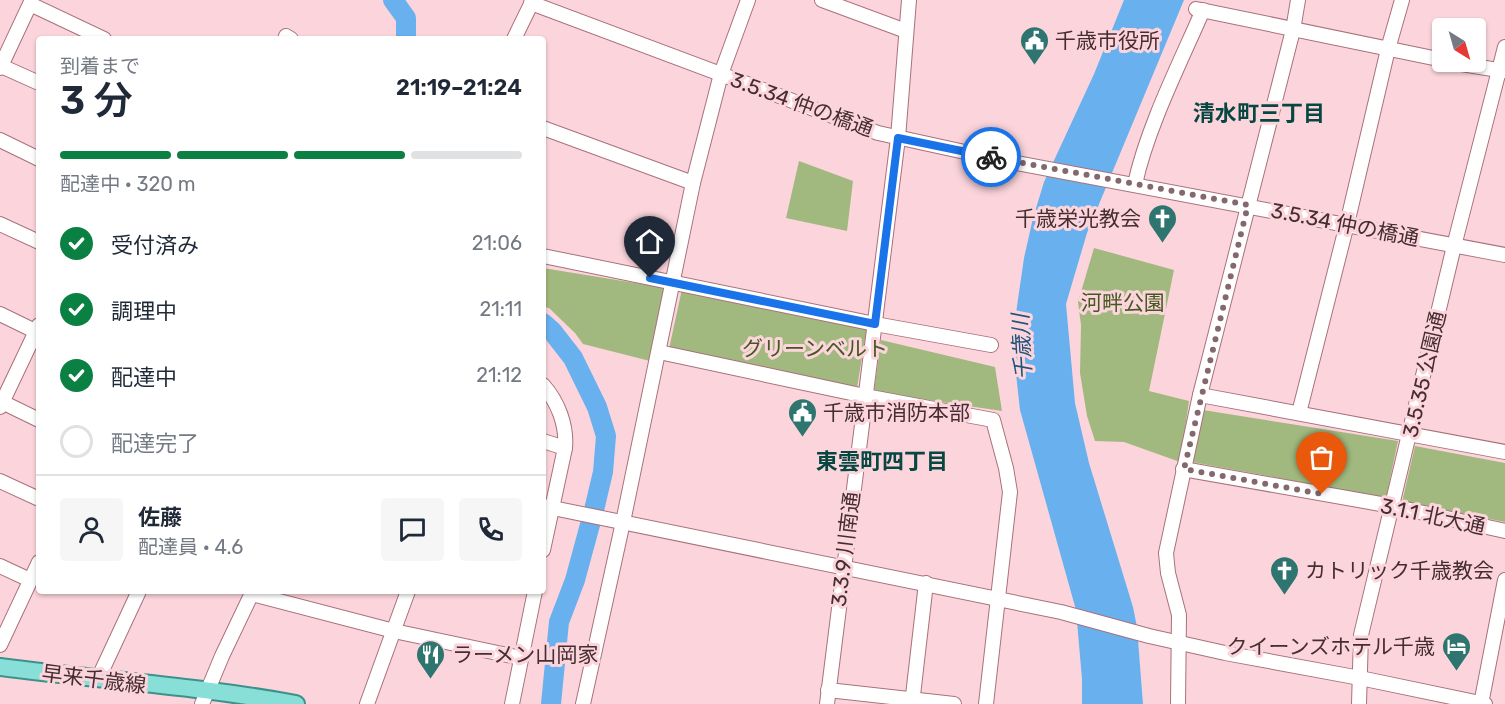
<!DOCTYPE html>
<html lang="ja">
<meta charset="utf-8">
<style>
body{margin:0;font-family:Rubik,"Noto Sans JP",sans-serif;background:#f6f6f7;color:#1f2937;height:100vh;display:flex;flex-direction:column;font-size:22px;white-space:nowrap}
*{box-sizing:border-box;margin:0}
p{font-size:20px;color:#747a83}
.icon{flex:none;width:33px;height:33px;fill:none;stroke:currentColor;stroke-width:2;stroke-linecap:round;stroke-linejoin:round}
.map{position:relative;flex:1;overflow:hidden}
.panel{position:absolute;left:36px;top:36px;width:510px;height:558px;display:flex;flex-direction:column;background:#fff;border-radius:6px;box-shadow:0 2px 4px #0004}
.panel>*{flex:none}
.needle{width:39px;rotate:143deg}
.fabs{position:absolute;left:1432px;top:18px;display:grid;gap:12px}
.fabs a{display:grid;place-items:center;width:54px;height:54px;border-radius:6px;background:#fff;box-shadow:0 2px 4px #0004;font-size:30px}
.pin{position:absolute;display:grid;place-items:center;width:51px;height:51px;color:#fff;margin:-62px -26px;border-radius:50% 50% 50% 0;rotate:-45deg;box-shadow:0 0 6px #0007}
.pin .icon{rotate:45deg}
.courier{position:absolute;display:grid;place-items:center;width:60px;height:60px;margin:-30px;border:4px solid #1a73e8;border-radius:50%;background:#fff;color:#222;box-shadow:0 2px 8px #0007}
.headline em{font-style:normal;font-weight:600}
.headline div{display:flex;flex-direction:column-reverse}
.headline{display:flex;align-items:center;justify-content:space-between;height:102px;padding:0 24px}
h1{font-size:39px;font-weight:600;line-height:45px}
.bar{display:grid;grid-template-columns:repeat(4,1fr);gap:9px 6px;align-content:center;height:72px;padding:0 24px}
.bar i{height:8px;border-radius:4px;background:#e0e1e3}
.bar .on{background:#0b8043}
.bar p{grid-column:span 4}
.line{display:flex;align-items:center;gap:15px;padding:0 24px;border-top:2px solid #e0e1e3}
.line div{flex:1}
.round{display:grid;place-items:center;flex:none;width:63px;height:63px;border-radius:6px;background:#f6f6f7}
ol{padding:0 24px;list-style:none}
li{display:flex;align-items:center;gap:18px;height:66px}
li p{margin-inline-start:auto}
li .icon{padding:6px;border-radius:50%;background:#0b8043;color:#fff;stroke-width:4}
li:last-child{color:#747a83}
li i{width:33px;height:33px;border:3px solid #e0e1e3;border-radius:50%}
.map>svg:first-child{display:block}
</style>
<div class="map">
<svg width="1505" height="704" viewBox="0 0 1505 704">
<rect width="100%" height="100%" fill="#fcd5dc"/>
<g fill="#a1b97e">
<polygon points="799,161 853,181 847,231 786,218"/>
<polygon points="1094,248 1174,270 1149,391 1189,401 1180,462 1124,442 1095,441 1087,416 1080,373 1081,325 1078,302"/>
<polygon points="543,268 666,288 650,361 583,344 575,333 549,308 543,307"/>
<polygon points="682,289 867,327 857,388 669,349"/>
<polygon points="881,340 995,367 1002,411 874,392"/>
<polygon points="1203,410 1398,441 1386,498 1192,462"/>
<polygon points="1415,446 1505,463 1505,522 1402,502"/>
</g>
<polygon fill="#69b0ee" points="1124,0 1184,0 1087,233 1066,304 1075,403 1089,463 1133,607 1137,627 1143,704 1082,704 1082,679 1076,610 1020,410 1015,365 1016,313 1024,258 1033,218 1044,182 1094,74"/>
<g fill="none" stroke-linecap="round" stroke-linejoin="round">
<g stroke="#69b0ee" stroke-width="20">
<polyline points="393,0 406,18 406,39"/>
<polyline points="543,323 552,331 573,358 597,407 606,436 603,472 594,510 575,580 559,622 551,704"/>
</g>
<defs>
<g id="minor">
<polyline points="822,0 906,31"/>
<polyline points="531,3 878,133 1006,161 1505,255"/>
<polyline points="1196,9 1443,60"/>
<polyline points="285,39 286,36 291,39"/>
<polyline points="514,39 533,0"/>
<polyline points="1449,62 1505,71"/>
<polyline points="1,66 39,83"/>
<polyline points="0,68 30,4 104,39"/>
<polyline points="543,128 693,183"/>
<polyline points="0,140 39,159"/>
<path d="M1135,184C1147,128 1180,63 1203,10"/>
<polyline points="0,224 39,242"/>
<polyline points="543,256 875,324 991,345"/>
<polyline points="0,314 39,333"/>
<polyline points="659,352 865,396 993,420 1006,468 1010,492 986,704"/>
<path d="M543,385C558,402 567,425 565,448L543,550"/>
<polyline points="1200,395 1505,452"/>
<polyline points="2,402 39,420"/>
<polyline points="0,407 39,325"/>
<polyline points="1299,413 1347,224 1388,49 1402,0"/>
<polyline points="543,441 565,448"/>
<polyline points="1183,469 1392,506 1505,531"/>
<polyline points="0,481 39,499"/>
<polyline points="543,506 1061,612 1149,636 1225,653 1360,678 1485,704"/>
<polyline points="0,566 30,580"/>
<polyline points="252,594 394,631 521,658"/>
<polyline points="0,645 39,562"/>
<polyline points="98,679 139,591"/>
<polyline points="828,690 954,704"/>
<polyline points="202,704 222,656 253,591"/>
<polyline points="367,704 408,591"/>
<polyline points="512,704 535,591"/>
<polyline points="583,704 623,522 693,183 721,74 748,0"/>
<polyline points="827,704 898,138 909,0"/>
<polyline points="912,704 926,583"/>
<polyline points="1178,704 1179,615 1168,573 1166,553 1200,395 1293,30 1298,0"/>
<polyline points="1359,704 1361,635 1454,246 1505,47"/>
<polyline points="1481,704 1505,580"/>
</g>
<path id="major" d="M0,667C99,680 198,686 296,704"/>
</defs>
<use href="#minor" stroke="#a9717c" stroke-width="16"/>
<use href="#major" stroke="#3c928b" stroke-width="20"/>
<use href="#minor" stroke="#fff" stroke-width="14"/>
<use href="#major" stroke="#87dfd7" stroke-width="16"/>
</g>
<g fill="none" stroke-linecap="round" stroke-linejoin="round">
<polyline stroke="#85686d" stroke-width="6" stroke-dasharray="0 10.8" points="991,157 1248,205 1184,469 1322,494"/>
<polyline stroke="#1a73e8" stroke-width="8" points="650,278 875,324 898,138 991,157"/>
</g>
<defs>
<symbol id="civic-pin" viewBox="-11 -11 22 30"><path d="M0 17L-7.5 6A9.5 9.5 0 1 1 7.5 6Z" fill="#2d756e" stroke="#fcd5dc"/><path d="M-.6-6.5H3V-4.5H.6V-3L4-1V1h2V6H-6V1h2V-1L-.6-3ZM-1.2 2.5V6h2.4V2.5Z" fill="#fff"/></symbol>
<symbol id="church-pin" viewBox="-11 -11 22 30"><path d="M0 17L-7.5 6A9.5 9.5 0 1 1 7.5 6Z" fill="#2d756e" stroke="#fcd5dc"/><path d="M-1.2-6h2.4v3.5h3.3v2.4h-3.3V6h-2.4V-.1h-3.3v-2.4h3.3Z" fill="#fff"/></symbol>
<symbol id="hotel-pin" viewBox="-11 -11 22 30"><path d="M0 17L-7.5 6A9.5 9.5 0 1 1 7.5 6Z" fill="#2d756e" stroke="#fcd5dc"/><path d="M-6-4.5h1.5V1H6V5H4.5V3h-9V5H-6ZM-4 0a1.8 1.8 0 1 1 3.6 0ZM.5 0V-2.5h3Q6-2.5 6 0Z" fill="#fff"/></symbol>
<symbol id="restaurant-pin" viewBox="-11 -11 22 30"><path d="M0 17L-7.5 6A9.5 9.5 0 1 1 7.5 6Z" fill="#2d756e" stroke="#fcd5dc"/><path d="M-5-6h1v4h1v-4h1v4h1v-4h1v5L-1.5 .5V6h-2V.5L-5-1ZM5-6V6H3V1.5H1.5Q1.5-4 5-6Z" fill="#fff"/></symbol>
</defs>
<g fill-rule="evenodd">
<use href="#civic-pin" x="1018" y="24" width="33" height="45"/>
<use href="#church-pin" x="1146" y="202" width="33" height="45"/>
<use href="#civic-pin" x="786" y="396" width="33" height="45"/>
<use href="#church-pin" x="1268" y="554" width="33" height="45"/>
<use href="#hotel-pin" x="1440" y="630" width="33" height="45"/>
<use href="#restaurant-pin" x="414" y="638" width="33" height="45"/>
</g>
<g text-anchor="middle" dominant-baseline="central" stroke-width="6" stroke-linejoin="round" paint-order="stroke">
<g font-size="21" fill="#452d31" stroke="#fcd5dc" text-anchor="start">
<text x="1055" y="40">千歳市役所</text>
<text x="1141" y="218" text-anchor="end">千歳栄光教会</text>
<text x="823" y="412">千歳市消防本部</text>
<text x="1305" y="570">カトリック千歳教会</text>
<text x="1435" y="646" text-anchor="end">クイーンズホテル千歳</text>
<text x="452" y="654">ラーメン山岡家</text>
</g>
<g font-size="21" fill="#452d31" stroke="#fcd5dc">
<text transform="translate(802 104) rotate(20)">3.5.34 仲の橋通</text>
<text transform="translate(1345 224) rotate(11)">3.5.34 仲の橋通</text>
<text transform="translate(1424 374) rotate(-77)">3.5.35 公園通</text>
<text transform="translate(1433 516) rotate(12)">3.1.1 北大通</text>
<text transform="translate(845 549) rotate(-83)">3.3.9 川南通</text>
<text transform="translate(94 679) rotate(7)">早来千歳線</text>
</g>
<g font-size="21" fill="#44591f" stroke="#fcd5dc">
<text x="1123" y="302">河畔公園</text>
<text x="815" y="348">グリーンベルト</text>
</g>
<g font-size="22" font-weight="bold" fill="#074742" stroke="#fcd5dc">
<text x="1259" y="113">清水町三丁目</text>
<text x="882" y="461">東雲町四丁目</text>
</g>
<g font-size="22" font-style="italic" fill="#20537c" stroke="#fcd5dc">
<text transform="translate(1022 347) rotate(-93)">千歳川</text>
</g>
</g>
</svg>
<div class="fabs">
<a><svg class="needle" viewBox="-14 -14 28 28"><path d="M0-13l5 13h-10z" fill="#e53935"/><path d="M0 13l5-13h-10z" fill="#747a83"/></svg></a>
</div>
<div class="pin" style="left:1322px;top:494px;background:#ea580c"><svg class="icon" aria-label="bag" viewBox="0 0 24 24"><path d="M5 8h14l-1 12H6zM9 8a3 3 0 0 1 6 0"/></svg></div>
<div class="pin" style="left:650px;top:278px;background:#1f2937"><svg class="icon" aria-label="home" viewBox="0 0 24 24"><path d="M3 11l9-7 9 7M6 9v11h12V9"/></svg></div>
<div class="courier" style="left:991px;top:157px"><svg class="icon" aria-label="bike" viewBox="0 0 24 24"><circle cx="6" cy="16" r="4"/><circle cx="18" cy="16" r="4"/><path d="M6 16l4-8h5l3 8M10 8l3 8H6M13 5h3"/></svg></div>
<section class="panel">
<div class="headline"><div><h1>3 分</h1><p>到着まで</p></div><em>21:19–21:24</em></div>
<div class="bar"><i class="on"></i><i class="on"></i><i class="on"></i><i></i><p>配達中 · 320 m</p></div>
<ol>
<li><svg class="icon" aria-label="check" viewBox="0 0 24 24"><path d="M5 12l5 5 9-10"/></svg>受付済み<p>21:06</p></li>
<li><svg class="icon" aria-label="check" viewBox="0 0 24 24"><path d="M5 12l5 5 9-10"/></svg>調理中<p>21:11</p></li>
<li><svg class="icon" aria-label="check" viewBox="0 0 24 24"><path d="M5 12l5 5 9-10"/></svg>配達中<p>21:12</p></li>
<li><i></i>配達完了</li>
</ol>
<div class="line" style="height:108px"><a class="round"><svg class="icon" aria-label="person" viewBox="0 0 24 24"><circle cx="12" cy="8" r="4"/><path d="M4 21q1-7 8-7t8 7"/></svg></a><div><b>佐藤</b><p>配達員 · 4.6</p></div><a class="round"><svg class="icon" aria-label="chat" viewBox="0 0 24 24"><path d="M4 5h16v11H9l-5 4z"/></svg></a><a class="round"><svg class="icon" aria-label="phone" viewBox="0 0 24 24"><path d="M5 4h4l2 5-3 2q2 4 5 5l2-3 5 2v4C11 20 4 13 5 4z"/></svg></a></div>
</section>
</div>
